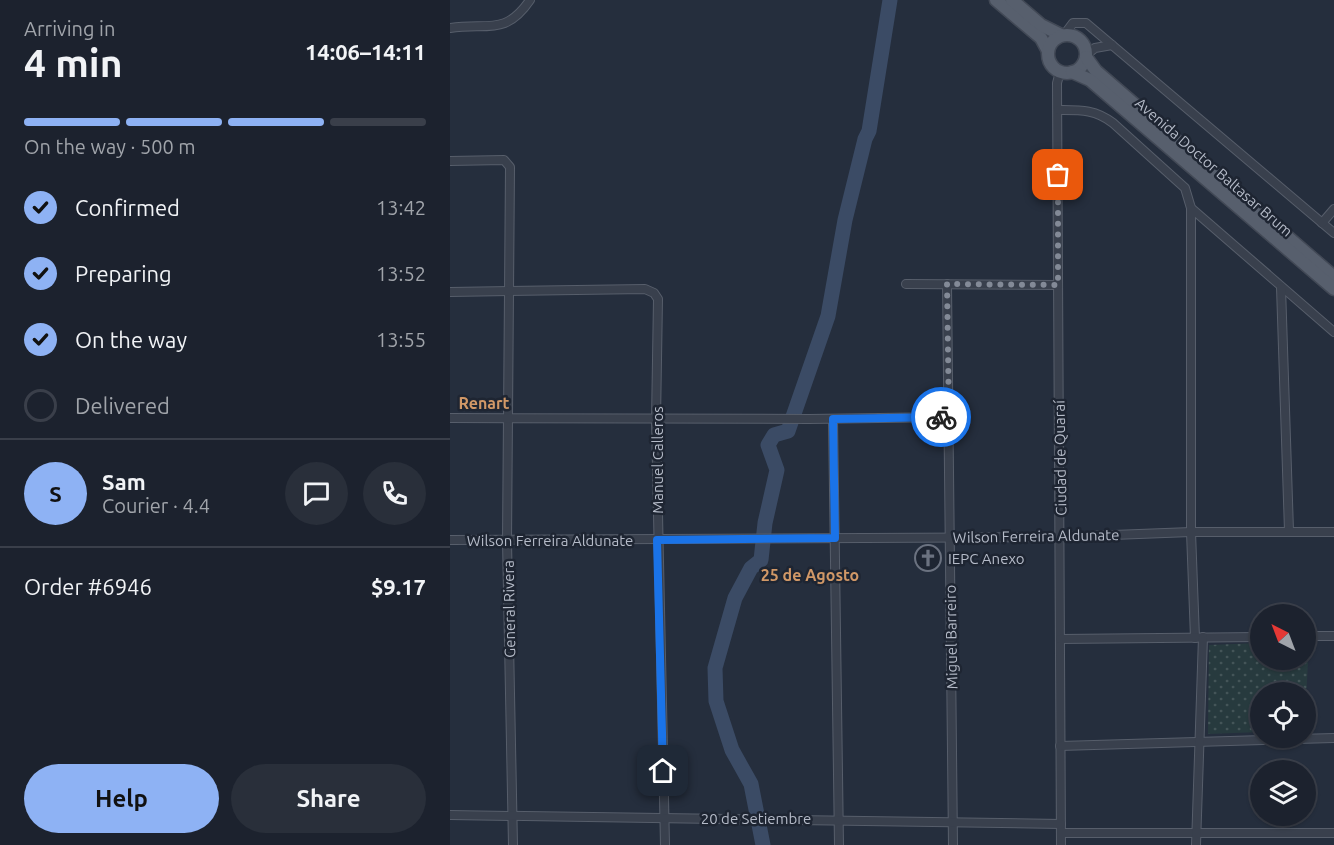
<!DOCTYPE html>
<meta charset="utf-8">
<style>
body{margin:0;font-family:Ubuntu,sans-serif;background:#292f3a;color:#f1f3f6;height:100vh;display:flex;flex-direction:column;font-size:22px;white-space:nowrap}
*{box-sizing:border-box;margin:0}
p{font-size:20px;color:#a0a4aa}
.icon{flex:none;width:33px;height:33px;fill:none;stroke:currentColor;stroke-width:2;stroke-linecap:round;stroke-linejoin:round}
.map{position:relative;flex:1;overflow:hidden}
.side{display:flex;flex-direction:column;background:#1c222e;width:450px}
.side>*{flex:none}
.needle{width:39px;rotate:318deg}
.controls{position:absolute;left:800px;top:604px;display:grid;gap:12px}
.controls a{display:grid;place-items:center;width:66px;height:66px;border-radius:50%;background:#1c222e;box-shadow:0 2px 4px #0004,0 0 0 2px #3a3f4a;font-size:30px}
.pin{position:absolute;display:grid;place-items:center;width:51px;height:51px;color:#fff;margin:-26px;border-radius:12px;box-shadow:0 3px 9px #0006}
.courier{position:absolute;display:grid;place-items:center;width:60px;height:60px;margin:-30px;border:4px solid #1a73e8;border-radius:50%;background:#fff;color:#222;box-shadow:0 2px 8px #0007}
.head em{font-style:normal;font-weight:600}
.head div{display:flex;flex-direction:column-reverse}
.head{display:flex;align-items:center;justify-content:space-between;height:102px;padding:0 24px}
h1{font-size:39px;font-weight:600;line-height:45px}
.bar{display:grid;grid-template-columns:repeat(4,1fr);gap:9px 6px;align-content:center;height:72px;padding:0 24px}
.bar i{height:8px;border-radius:4px;background:#3a3f4a}
.bar .selected{background:#8eb2f4}
.bar p{grid-column:span 4}
.line{display:flex;align-items:center;gap:15px;padding:0 24px;border-top:2px solid #3a3f4a}
.line div{flex:1}
.round{display:grid;place-items:center;flex:none;width:63px;height:63px;border-radius:32px;background:#292f3a}
ol{padding:0 24px;list-style:none}
li{display:flex;align-items:center;gap:18px;height:66px}
li p{margin-inline-start:auto}
li .icon{padding:6px;border-radius:50%;background:#8eb2f4;color:#111;stroke-width:4}
li:last-child{color:#a0a4aa}
li i{width:33px;height:33px;border:3px solid #3a3f4a;border-radius:50%}
.action{display:flex;gap:12px;margin-top:auto;padding:12px 24px}
.action a{flex:1;height:69px;border-radius:36px;background:#8eb2f4;color:#111;font-size:24px;font-weight:600;line-height:69px;text-align:center}
.action a+a{background:#292f3a;color:#f1f3f6}
main{display:flex;flex:1;min-height:0}
.map>svg:first-child{display:block}
</style>
<main>
<section class="side">
<div class="head"><div><h1>4 min</h1><p>Arriving in</p></div><em>14:06–14:11</em></div>
<div class="bar"><i class="selected"></i><i class="selected"></i><i class="selected"></i><i></i><p>On the way · 500 m</p></div>
<ol>
<li><svg class="icon" aria-label="check" viewBox="0 0 24 24"><path d="M5 12l5 5 9-10"/></svg>Confirmed<p>13:42</p></li>
<li><svg class="icon" aria-label="check" viewBox="0 0 24 24"><path d="M5 12l5 5 9-10"/></svg>Preparing<p>13:52</p></li>
<li><svg class="icon" aria-label="check" viewBox="0 0 24 24"><path d="M5 12l5 5 9-10"/></svg>On the way<p>13:55</p></li>
<li><i></i>Delivered</li>
</ol>
<div class="line" style="height:108px"><b class="round" style="background:#8eb2f4;color:#111">S</b><div><b>Sam</b><p>Courier · 4.4</p></div><a class="round"><svg class="icon" aria-label="chat" viewBox="0 0 24 24"><path d="M4 5h16v11H9l-5 4z"/></svg></a><a class="round"><svg class="icon" aria-label="phone" viewBox="0 0 24 24"><path d="M5 4h4l2 5-3 2q2 4 5 5l2-3 5 2v4C11 20 4 13 5 4z"/></svg></a></div>
<div class="line" style="height:78px"><div>Order #6946</div><b>$9.17</b></div>
<div class="action"><a>Help</a><a>Share</a></div>
</section>
<div class="map">
<svg width="884" height="845" viewBox="0 0 884 845">
<defs>
<pattern id="park-dots" width="8" height="8" patternUnits="userSpaceOnUse" patternTransform="scale(1.5)"><rect width="8" height="8" fill="#273a3e"/><path d="M2 2h.1M6 6h.1" fill="none" stroke="#445558" stroke-width="1.8" stroke-linecap="round"/></pattern>
</defs>
<rect width="100%" height="100%" fill="#252e3d"/>
<polygon fill="url(#park-dots)" points="855,642 859,642 855,720 855,693 810,693 810,732 758,734 759,645 810,643 810,660 855,660"/>
<g fill="none" stroke-linecap="round" stroke-linejoin="round">
<polyline stroke="#3b4b65" stroke-width="15" points="313,845 301,784 282,750 266,701 265,668 285,598 301,568 311,560 315,523 327,470 318,445 324,435 338,431 378,316 395,220 415,139 419,131 440,0"/>
<defs>
<g id="minor">
<path d="M0,28C36,22 55,37 80,0"/>
<polyline points="614,35 623,23 636,23 884,233"/>
<polyline points="636,55 645,48 662,45"/>
<polyline points="610,72 607,83 611,845"/>
<path d="M608,110C630,110 645,109 663,123L735,188L741,208L884,332"/>
<polyline points="0,161 54,160 60,167 57,541 63,845"/>
<polyline points="741,208 741,532 745,638"/>
<polyline points="872,223 884,209"/>
<polyline points="456,284 608,285"/>
<polyline points="497,284 503,845"/>
<polyline points="831,287 839,531"/>
<polyline points="0,292 195,289 204,293 208,299 206,420 215,845"/>
<polyline points="0,418 359,419 499,417"/>
<polyline points="383,419 389,845"/>
<polyline points="0,540 611,537 741,532 884,532"/>
<polyline points="855,636 884,636"/>
<polyline points="610,639 810,637"/>
<polyline points="610,746 884,738"/>
<polyline points="0,815 611,824"/>
<polyline points="611,833 884,833"/>
<polyline points="746,845 753,637"/>
</g>
<g id="primary">
<polyline points="546,0 591,38 598,51"/>
<polyline points="562,0 591,25 611,35"/>
<circle cx="617" cy="54" r="19"/>
<polyline points="636,57 646,71 884,277"/>
<polyline points="622,72 640,80 884,289"/>
</g>
</defs>
<use href="#minor" stroke="#575e6b" stroke-width="10"/>
<use href="#primary" stroke="#424956" stroke-width="15"/>
<use href="#minor" stroke="#39404d" stroke-width="8"/>
<use href="#primary" stroke="#575f6d" stroke-width="12"/>
</g>
<g fill="none" stroke-linecap="round" stroke-linejoin="round">
<polyline stroke="#838a97" stroke-width="6" stroke-dasharray="0 10.8" points="491,417 499,417 497,284 608,285 608,175"/>
<polyline stroke="#1a73e8" stroke-width="8" points="213,771 207,540 385,538 383,419 491,417"/>
</g>
<defs>
<symbol id="church-ring" viewBox="-11 -11 22 22"><circle r="9.5" fill="#1e2532" stroke="#6b7280" stroke-width="1.5"/><path d="M-1.2-6h2.4v3.5h3.3v2.4h-3.3V6h-2.4V-.1h-3.3v-2.4h3.3Z" fill="#6b7280"/></symbol>
</defs>
<g fill-rule="evenodd">
<use href="#church-ring" x="463" y="543" width="30" height="30"/>
</g>
<g text-anchor="middle" dominant-baseline="central" stroke-width="5" stroke-linejoin="round" paint-order="stroke">
<g font-size="15" fill="#b5bbc8" stroke="#1e2532">
<text transform="translate(764 167) rotate(41)">Avenida Doctor Baltasar Brum</text>
<text transform="translate(610 458) rotate(-91)">Ciudad de Quaraí</text>
<text transform="translate(207 460) rotate(-90)">Manuel Calleros</text>
<text transform="translate(586 536) rotate(-1)">Wilson Ferreira Aldunate</text>
<text x="100" y="540">Wilson Ferreira Aldunate</text>
<text transform="translate(59 609) rotate(-91)">General Rivera</text>
<text transform="translate(501 637) rotate(-91)">Miguel Barreiro</text>
<text x="306" y="818">20 de Setiembre</text>
</g>
<g font-size="15" fill="#b5bbc8" stroke="#1e2532" text-anchor="start">
<text x="498" y="558">IEPC Anexo</text>
</g>
<g font-size="16" font-weight="bold" fill="#d19867" stroke="#1e2532">
<text x="34" y="403">Renart</text>
<text x="360" y="575">25 de Agosto</text>
</g>
</g>
</svg>
<div class="controls">
<a><svg class="needle" viewBox="-14 -14 28 28"><path d="M0-13l5 13h-10z" fill="#e53935"/><path d="M0 13l5-13h-10z" fill="#a0a4aa"/></svg></a>
<a><svg class="icon" aria-label="locate" viewBox="0 0 24 24"><circle cx="12" cy="12" r="6"/><path d="M12 2v4M12 18v4M2 12h4M18 12h4"/></svg></a>
<a><svg class="icon" aria-label="layers" viewBox="0 0 24 24"><path d="M12 4l9 5-9 5-9-5zM3 14l9 5 9-5"/></svg></a>
</div>
<div class="pin" style="left:608px;top:175px;background:#ea580c"><svg class="icon" aria-label="bag" viewBox="0 0 24 24"><path d="M5 8h14l-1 12H6zM9 8a3 3 0 0 1 6 0"/></svg></div>
<div class="pin" style="left:213px;top:771px;background:#1f2937"><svg class="icon" aria-label="home" viewBox="0 0 24 24"><path d="M3 11l9-7 9 7M6 9v11h12V9"/></svg></div>
<div class="courier" style="left:491px;top:417px"><svg class="icon" aria-label="bike" viewBox="0 0 24 24"><circle cx="6" cy="16" r="4"/><circle cx="18" cy="16" r="4"/><path d="M6 16l4-8h5l3 8M10 8l3 8H6M13 5h3"/></svg></div>
</div>
</main>
